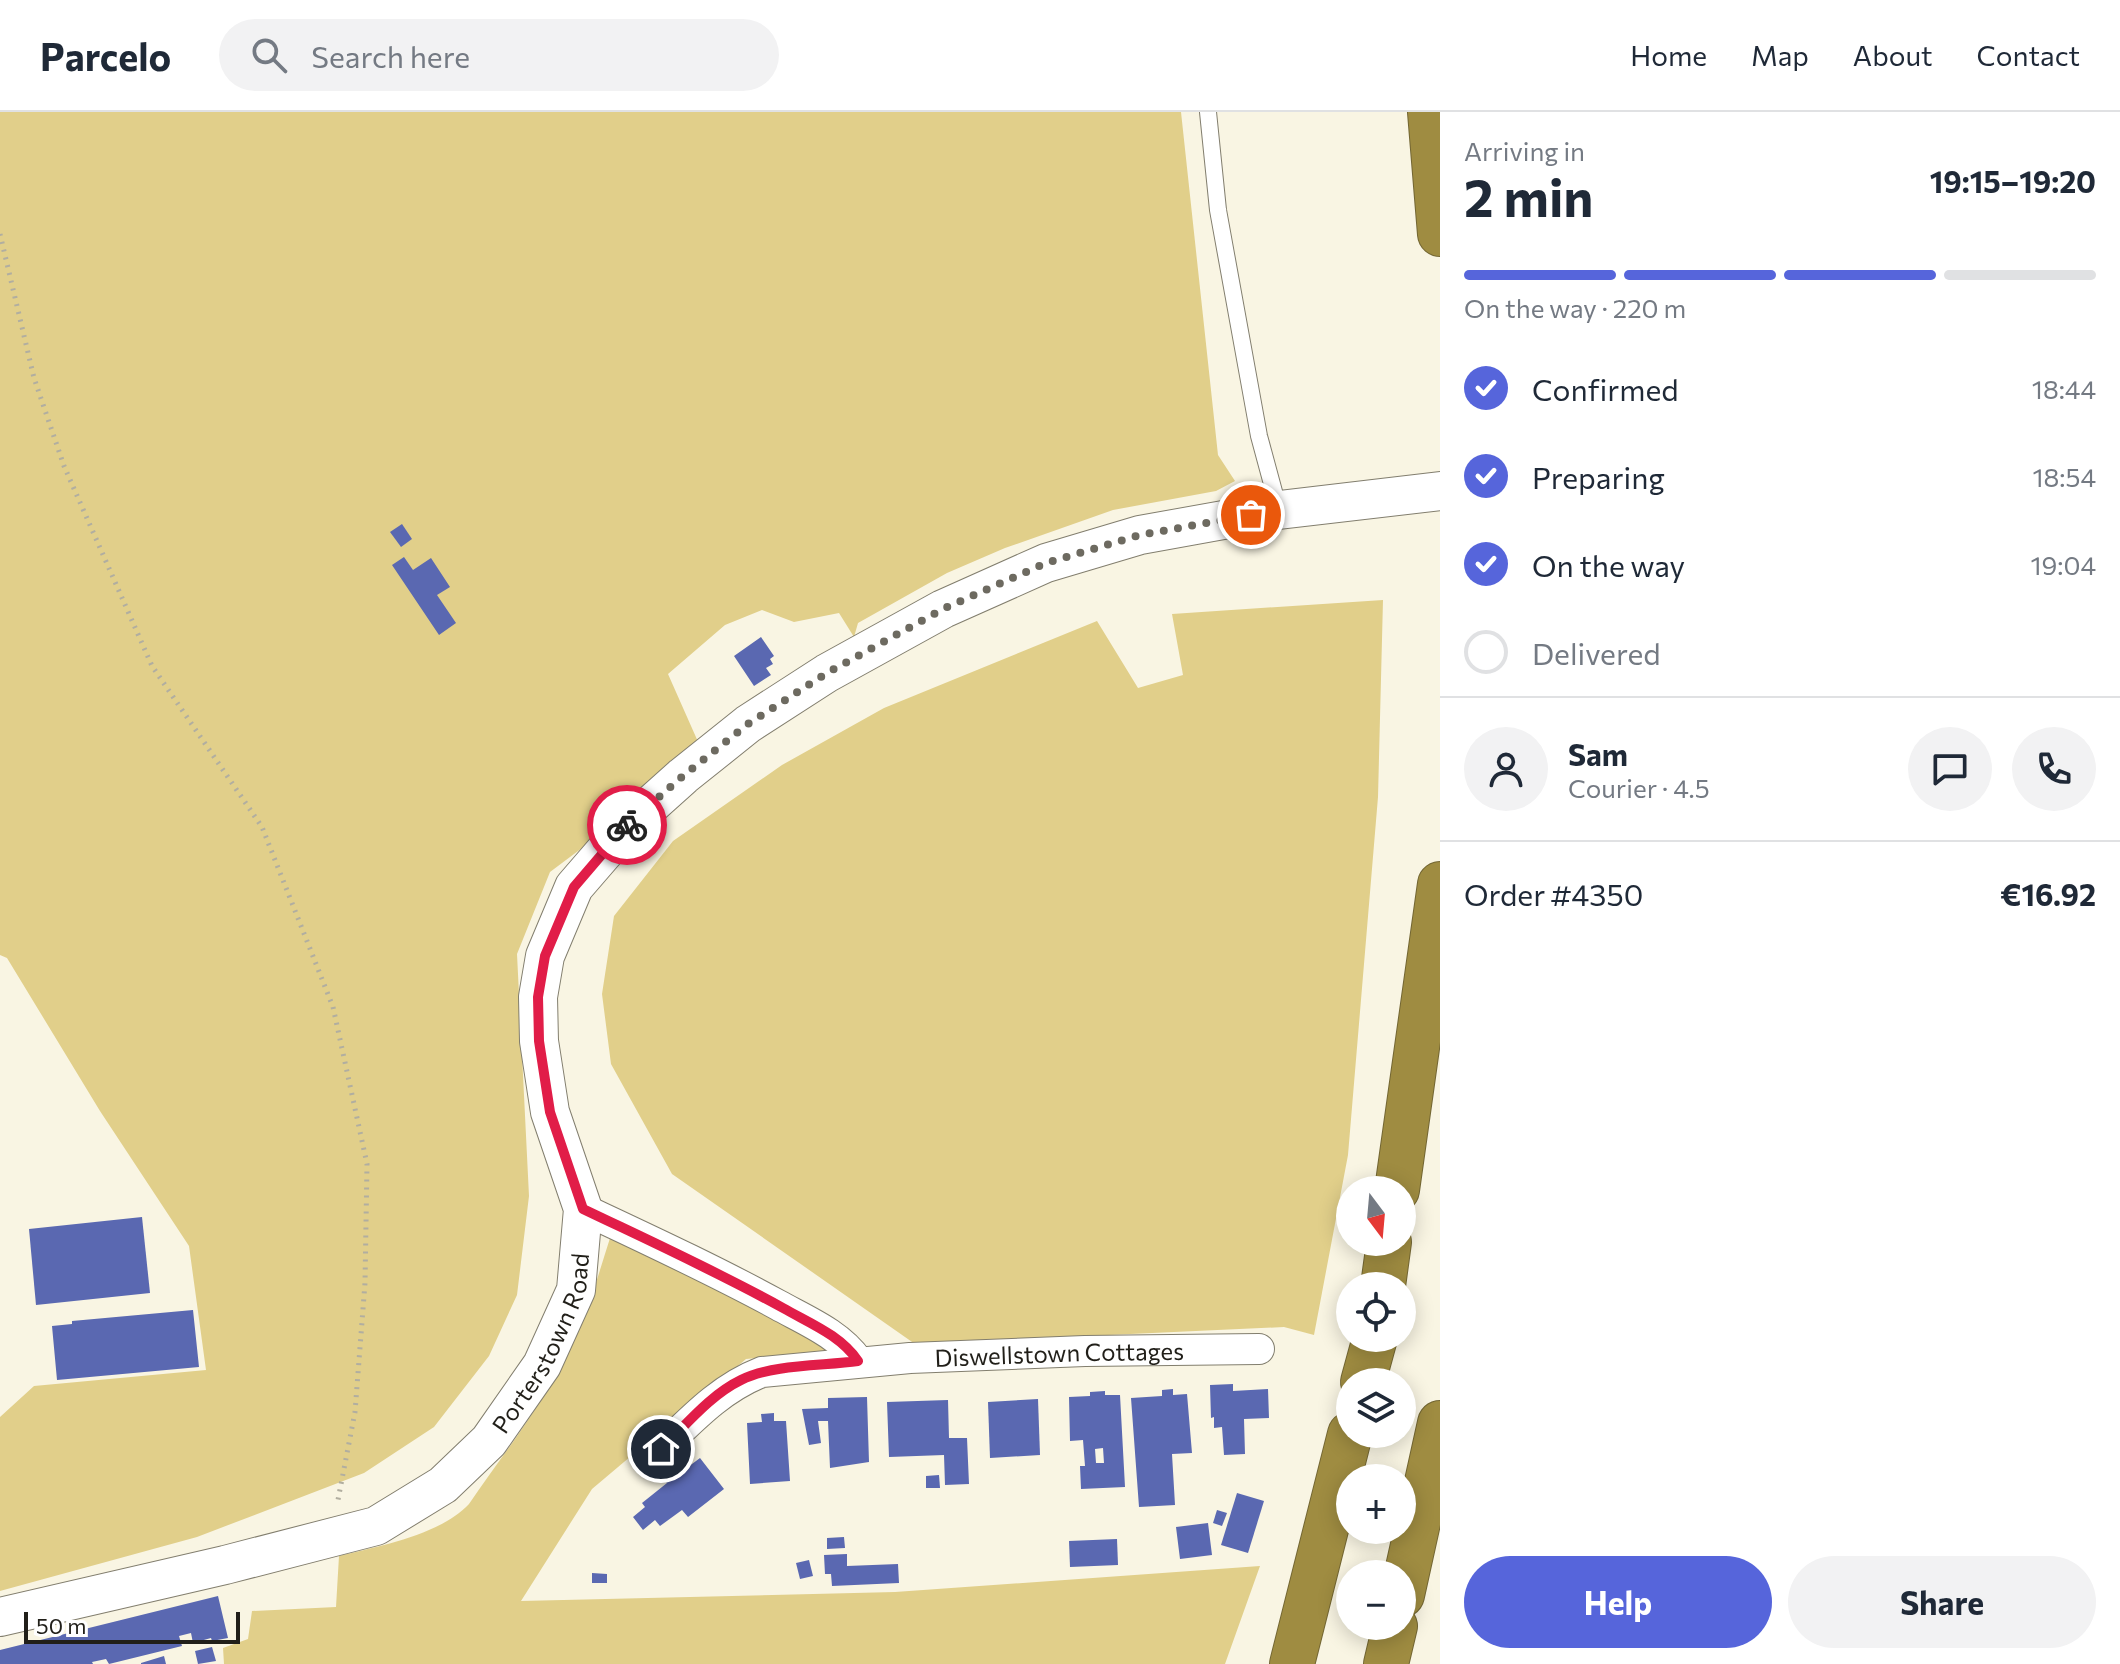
<!DOCTYPE html>
<meta charset="utf-8">
<style>
body{margin:0;font-family:Commissioner,sans-serif;background:#f2f2f3;color:#1f2937;height:100vh;display:flex;flex-direction:column;font-size:30px;white-space:nowrap}
*{box-sizing:border-box;margin:0}
p{font-size:26px;color:#747a83}
.icon{flex:none;width:44px;height:44px;fill:none;stroke:currentColor;stroke-width:2;stroke-linecap:round;stroke-linejoin:round}
.map{position:relative;flex:1;overflow:hidden}
.sheet{display:flex;flex-direction:column;background:#fff;width:680px}
.sheet>*{flex:none}
.needle{width:52px;rotate:164deg}
.buttons{position:absolute;left:1336px;top:1064px;display:grid;gap:16px}
.buttons a{display:grid;place-items:center;width:80px;height:80px;border-radius:50%;background:#fff;box-shadow:0 4px 20px #0003;font-size:40px}
.scale{position:absolute;left:24px;bottom:20px;width:216px;box-sizing:border-box;padding-left:8px;border:4px solid #211f19;border-top:0;font-size:22px;line-height:28px;white-space:nowrap;color:#211f19;-webkit-text-stroke:6px #fff;paint-order:stroke}
.pin{position:absolute;display:grid;place-items:center;width:68px;height:68px;color:#fff;margin:-34px;border:4px solid #fff;border-radius:50%;box-shadow:0 2px 8px #0007}
.courier{position:absolute;display:grid;place-items:center;width:80px;height:80px;margin:-40px;border:6px solid #e11d48;border-radius:50%;background:#fff;color:#222;box-shadow:0 2px 10px #0007}
.summary em{font-style:normal;font-weight:700}
.summary div{display:flex;flex-direction:column-reverse}
.summary{display:flex;align-items:center;justify-content:space-between;height:136px;padding:0 24px}
h1{font-size:52px;font-weight:700;line-height:60px}
.bar{display:grid;grid-template-columns:repeat(4,1fr);gap:12px 8px;align-content:center;height:96px;padding:0 24px}
.bar i{height:10px;border-radius:6px;background:#e0e1e3}
.bar .current{background:#5665db}
.bar p{grid-column:span 4}
.line{display:flex;align-items:center;gap:20px;padding:0 24px;border-top:2px solid #e0e1e3}
.line div{flex:1}
.round{display:grid;place-items:center;flex:none;width:84px;height:84px;border-radius:42px;background:#f2f2f3}
ol{padding:0 24px;list-style:none}
li{display:flex;align-items:center;gap:24px;height:88px}
li p{margin-inline-start:auto}
li .icon{padding:8px;border-radius:50%;background:#5665db;color:#fff;stroke-width:4}
li:last-child{color:#747a83}
li i{width:44px;height:44px;border:4px solid #e0e1e3;border-radius:50%}
.action{display:flex;gap:16px;margin-top:auto;padding:16px 24px}
.action a{flex:1;height:92px;border-radius:48px;background:#5665db;color:#fff;font-size:32px;font-weight:700;line-height:92px;text-align:center}
.action a+a{background:#f2f2f3;color:#1f2937}
header{display:flex;align-items:center;gap:48px;box-sizing:border-box;height:112px;padding:0 40px;background:#fff;border-bottom:2px solid #e0e1e3}
header strong{font-size:38px}
nav{display:flex;gap:44px;margin-inline-start:auto;font-size:28px}
.search{width:560px;height:72px;background:#f2f2f3;display:flex;align-items:center;gap:20px;box-sizing:border-box;padding:0 28px;border-radius:44px;color:#747a83;font-size:30px}
main{display:flex;flex:1;min-height:0}
.map>svg:first-child{display:block}
</style>
<header>
<strong>Parcelo</strong>
<div class="search"><svg class="icon" aria-label="search" viewBox="0 0 24 24"><circle cx="10" cy="10" r="6"/><path d="M15 15l6 6"/></svg>Search here</div>
<nav><a>Home</a><a>Map</a><a>About</a><a>Contact</a></nav>
</header>
<main>
<div class="map">
<svg width="1440" height="1552" viewBox="0 0 1440 1552">
<rect width="100%" height="100%" fill="#f9f5e3"/>
<g fill="#e1cf8a">
<polygon points="0,0 1181,0 1218,343 1235,369 1216,379 1113,398 1005,436 947,461 858,511 854,525 839,501 794,510 762,498 725,513 668,562 699,632 586,733 550,760 517,842 529,1084 517,1183 489,1244 434,1315 364,1361 197,1425 0,1479 0,1305 34,1274 206,1258 189,1134 100,999 7,846 0,843"/>
<polygon points="1383,488 1378,685 1348,1043 1314,1223 1284,1215 915,1232 672,1062 611,952 602,882 614,804 673,729 782,653 884,596 1097,509 1138,576 1183,563 1172,502"/>
<path d="M611,1123L835,1238L746,1247L592,1377L521,1489L895,1480L1260,1454L1225,1552H224L223,1536L248,1527L252,1499L336,1495L339,1444C379,1434 440,1423 469,1392C504,1341 545,1290 572,1233C589,1198 599,1160 611,1123Z"/>
</g>
<g fill="#5a68b1" fill-rule="evenodd">
<polygon points="402,412 412,427 401,435 390,420"/>
<polygon points="404,445 413,458 431,446 450,475 437,483 456,511 439,523 392,453"/>
<polygon points="761,525 774,544 770,547 773,552 766,556 771,563 754,574 734,544"/>
<polygon points="142,1105 150,1181 36,1193 29,1117"/>
<polygon points="193,1198 199,1255 57,1268 52,1214 72,1212 72,1209"/>
<polygon points="1233,1272 1233,1279 1268,1277 1269,1306 1244,1307 1245,1342 1224,1343 1222,1315 1214,1316 1214,1305 1211,1306 1210,1273"/>
<polygon points="1173,1277 1173,1283 1187,1282 1192,1341 1172,1342 1175,1393 1139,1395 1131,1286 1162,1284 1162,1278"/>
<path d="M1105,1279V1283H1120L1125,1375L1081,1377L1080,1354H1085L1083,1328L1070,1329L1069,1285L1090,1284V1280ZM1103,1336L1104,1351H1096L1095,1337Z"/>
<polygon points="867,1285 869,1350 830,1356 828,1309 818,1309 821,1331 809,1333 802,1297 828,1296 828,1286"/>
<polygon points="1038,1287 1040,1343 990,1346 988,1290"/>
<polygon points="948,1288 949,1326 967,1326 969,1372 945,1373 944,1343 889,1345 887,1290"/>
<polygon points="774,1301 774,1309 786,1309 790,1369 750,1372 747,1311 762,1310 761,1302"/>
<polygon points="700,1346 724,1377 688,1405 682,1398 660,1414 655,1408 643,1418 633,1405 645,1395 642,1391 667,1371 661,1364 674,1354 680,1361"/>
<polygon points="939,1363 940,1376 926,1376 926,1364"/>
<polygon points="1237,1381 1264,1389 1248,1441 1221,1433"/>
<polygon points="1217,1398 1227,1401 1222,1414 1213,1411"/>
<polygon points="1208,1411 1212,1443 1180,1447 1176,1415"/>
<polygon points="844,1425 845,1436 827,1437 827,1426"/>
<polygon points="1117,1427 1118,1453 1070,1455 1069,1429"/>
<polygon points="847,1442 847,1454 898,1452 899,1471 832,1474 831,1462 825,1462 824,1443"/>
<polygon points="809,1448 813,1464 800,1467 796,1451"/>
<polygon points="592,1461 607,1462 607,1471 592,1471"/>
<polygon points="218,1484 228,1526 212,1529 211,1526 193,1531 191,1521 179,1524 182,1534 109,1552 106,1547 92,1550 93,1552 0,1552 0,1538"/>
<polygon points="212,1535 216,1549 198,1552 195,1539"/>
<polygon points="164,1544 166,1552 141,1552 141,1551"/>
</g>
<g fill="none" stroke-linecap="round" stroke-linejoin="round">
<defs>
<polyline id="service" points="1208,0 1218,98 1259,324 1279,398"/>
<g id="minor">
<path d="M583,1097C649,1128 714,1158 778,1193C807,1209 839,1222 858,1249"/>
<path id="s1" d="M661,1337C693,1306 721,1276 762,1260L910,1246L1085,1239L1259,1237"/>
</g>
<g id="tertiary">
<path id="s2" d="M0,1505L225,1453L376,1414L443,1373L489,1329L542,1253L576,1178L583,1097L550,1000L539,929L538,885L545,844L574,775L625,716L683,664L748,612L827,561L943,497L1046,451L1140,423L1279,398L1440,379"/>
</g>
<g id="motorway">
<polyline points="1430,0 1440,122"/>
<polyline points="1397,1078 1440,772"/>
<polyline points="1383,1174 1389,1130"/>
<polyline points="1363,1270 1375,1226"/>
<polyline points="1402,1483 1440,1311"/>
<polyline points="1292,1552 1350,1322"/>
<polyline points="1386,1552 1395,1514"/>
</g>
</defs>
<use href="#service" stroke="#827e6e" stroke-width="18"/>
<use href="#minor" stroke="#827e6e" stroke-width="32"/>
<use href="#tertiary" stroke="#827e6e" stroke-width="40"/>
<use href="#motorway" stroke="#736633" stroke-width="46"/>
<polyline stroke="#b1aea0" stroke-width="5" stroke-dasharray="2 6" stroke-linecap="butt" points="0,122 34,266 64,354 152,554 262,715 333,895 367,1052 365,1171 355,1300 337,1393"/>
<use href="#service" stroke="#fff" stroke-width="16"/>
<use href="#minor" stroke="#fff" stroke-width="30"/>
<use href="#tertiary" stroke="#fff" stroke-width="38"/>
<use href="#motorway" stroke="#9f8c41" stroke-width="44"/>
</g>
<g fill="none" stroke-linecap="round" stroke-linejoin="round">
<polyline stroke="#6d6a60" stroke-width="8" stroke-dasharray="0 14.4" points="627,713 683,664 748,612 827,561 943,497 1046,451 1140,423 1251,403"/>
<path stroke="#e11d48" stroke-width="10" d="M627,713L574,775L545,844L538,885L539,929L550,1000L583,1097C650,1129 718,1160 783,1196C811,1212 840,1223 858,1249C823,1254 773,1252 741,1268C710,1283 686,1313 661,1337"/>
</g>
<g text-anchor="middle" dominant-baseline="central" stroke-width="7" stroke-linejoin="round" paint-order="stroke">
<g font-size="24" fill="#211f19" stroke="#fff">
<text stroke="none"><textPath href="#s2" startOffset="642">Porterstown Road</textPath></text>
<text stroke="none"><textPath href="#s1" startOffset="426">Diswellstown Cottages</textPath></text>
</g>
</g>
</svg>
<div class="buttons">
<a><svg class="needle" viewBox="-14 -14 28 28"><path d="M0-13l5 13h-10z" fill="#e53935"/><path d="M0 13l5-13h-10z" fill="#747a83"/></svg></a>
<a><svg class="icon" aria-label="locate" viewBox="0 0 24 24"><circle cx="12" cy="12" r="6"/><path d="M12 2v4M12 18v4M2 12h4M18 12h4"/></svg></a>
<a><svg class="icon" aria-label="layers" viewBox="0 0 24 24"><path d="M12 4l9 5-9 5-9-5zM3 14l9 5 9-5"/></svg></a>
<a>+</a>
<a>−</a>
</div>
<div class="scale">50 m</div>
<div class="pin" style="left:1251px;top:403px;background:#ea580c"><svg class="icon" aria-label="bag" viewBox="0 0 24 24"><path d="M5 8h14l-1 12H6zM9 8a3 3 0 0 1 6 0"/></svg></div>
<div class="pin" style="left:661px;top:1337px;background:#1f2937"><svg class="icon" aria-label="home" viewBox="0 0 24 24"><path d="M3 11l9-7 9 7M6 9v11h12V9"/></svg></div>
<div class="courier" style="left:627px;top:713px"><svg class="icon" aria-label="bike" viewBox="0 0 24 24"><circle cx="6" cy="16" r="4"/><circle cx="18" cy="16" r="4"/><path d="M6 16l4-8h5l3 8M10 8l3 8H6M13 5h3"/></svg></div>
</div>
<section class="sheet">
<div class="summary"><div><h1>2 min</h1><p>Arriving in</p></div><em>19:15–19:20</em></div>
<div class="bar"><i class="current"></i><i class="current"></i><i class="current"></i><i></i><p>On the way · 220 m</p></div>
<ol>
<li><svg class="icon" aria-label="check" viewBox="0 0 24 24"><path d="M5 12l5 5 9-10"/></svg>Confirmed<p>18:44</p></li>
<li><svg class="icon" aria-label="check" viewBox="0 0 24 24"><path d="M5 12l5 5 9-10"/></svg>Preparing<p>18:54</p></li>
<li><svg class="icon" aria-label="check" viewBox="0 0 24 24"><path d="M5 12l5 5 9-10"/></svg>On the way<p>19:04</p></li>
<li><i></i>Delivered</li>
</ol>
<div class="line" style="height:144px"><a class="round"><svg class="icon" aria-label="person" viewBox="0 0 24 24"><circle cx="12" cy="8" r="4"/><path d="M4 21q1-7 8-7t8 7"/></svg></a><div><b>Sam</b><p>Courier · 4.5</p></div><a class="round"><svg class="icon" aria-label="chat" viewBox="0 0 24 24"><path d="M4 5h16v11H9l-5 4z"/></svg></a><a class="round"><svg class="icon" aria-label="phone" viewBox="0 0 24 24"><path d="M5 4h4l2 5-3 2q2 4 5 5l2-3 5 2v4C11 20 4 13 5 4z"/></svg></a></div>
<div class="line" style="height:104px"><div>Order #4350</div><b>€16.92</b></div>
<div class="action"><a>Help</a><a>Share</a></div>
</section>
</main>
